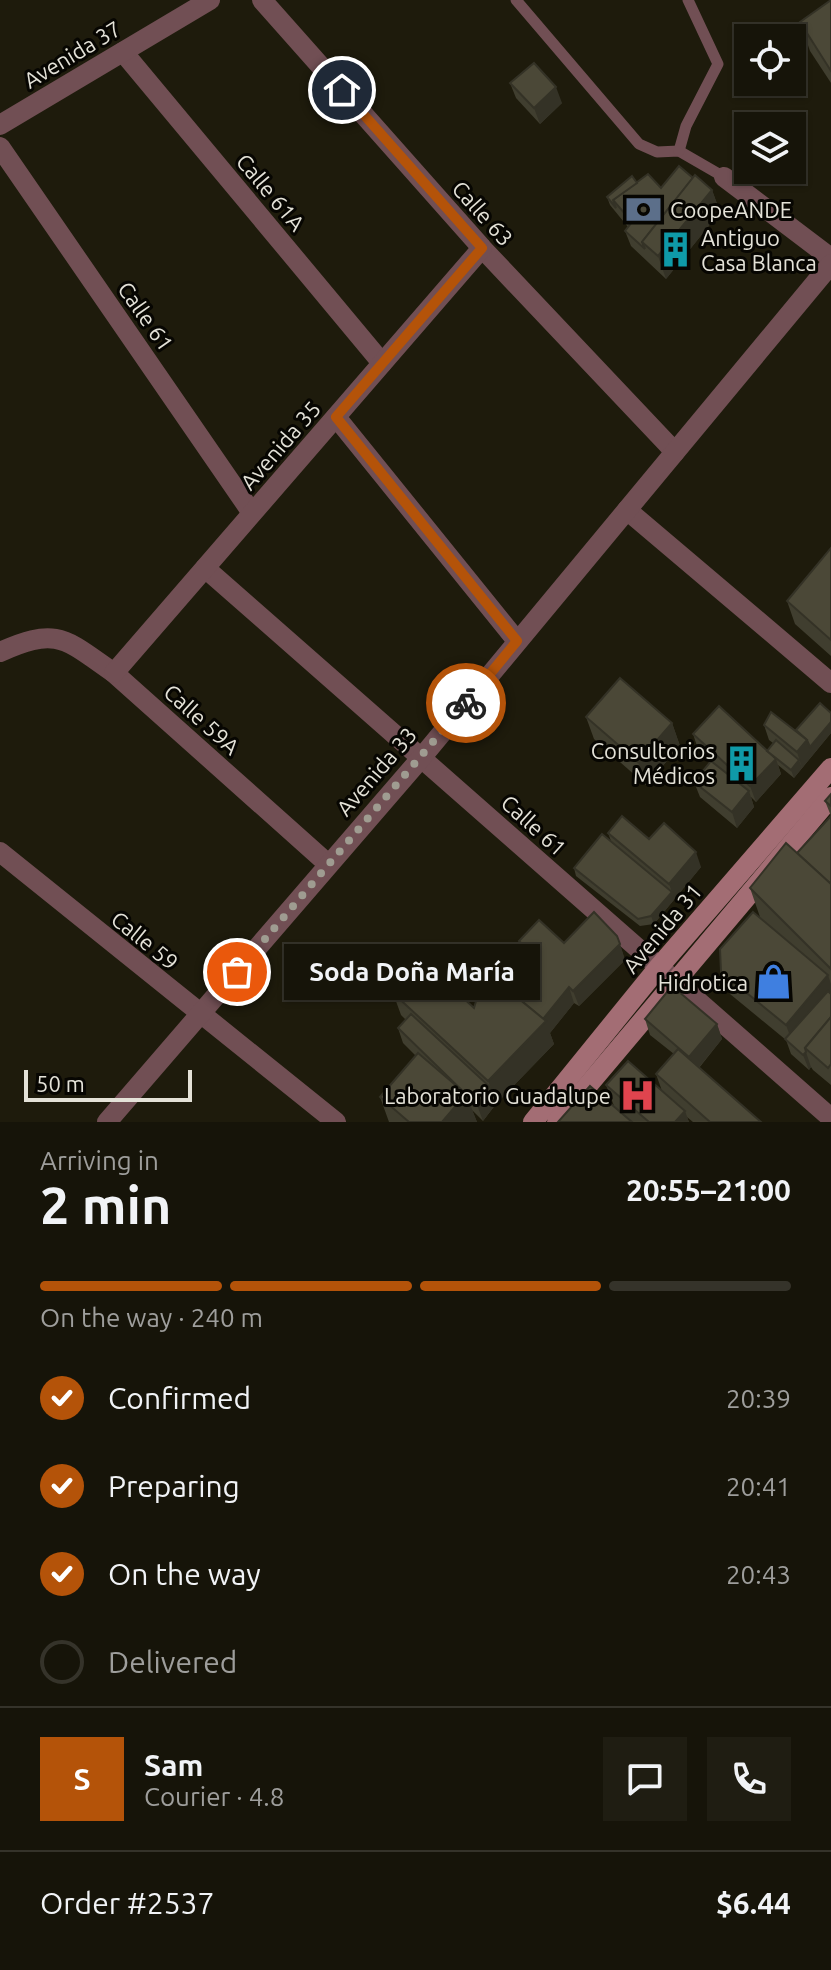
<!DOCTYPE html>
<meta charset="utf-8">
<style>
body{margin:0;font-family:Ubuntu,sans-serif;background:#1f1d12;color:#f1f3f6;height:100vh;display:flex;flex-direction:column;font-size:30px;white-space:nowrap}
*{box-sizing:border-box;margin:0}
p{font-size:26px;color:#9e9e9c}
.icon{flex:none;width:44px;height:44px;fill:none;stroke:currentColor;stroke-width:2;stroke-linecap:round;stroke-linejoin:round}
.map{position:relative;height:1122px;overflow:hidden}
.side{display:flex;flex-direction:column;background:#161409;flex:1}
.side>*{flex:none}
.fabs{position:absolute;left:734px;top:24px;display:grid;gap:16px}
.fabs a{display:grid;place-items:center;width:72px;height:72px;border-radius:0px;background:#161409;box-shadow:0 2px 6px #0004,0 0 0 2px #35332a;font-size:40px}
.scale{position:absolute;left:24px;bottom:20px;width:168px;box-sizing:border-box;padding-left:8px;border:4px solid #e4e2d8;border-top:0;font-size:22px;line-height:28px;white-space:nowrap;color:#e4e2d8;-webkit-text-stroke:6px #070602;paint-order:stroke}
.pin{position:absolute;display:grid;place-items:center;width:68px;height:68px;color:#fff;margin:-34px;border:4px solid #fff;border-radius:50%;box-shadow:0 2px 8px #0007}
.courier{position:absolute;display:grid;place-items:center;width:80px;height:80px;margin:-40px;border:6px solid #b45309;border-radius:50%;background:#fff;color:#222;box-shadow:0 2px 10px #0007}
.bubble{position:absolute;height:56px;border-radius:0px;background:#161409;box-shadow:0 2px 6px #0004,0 0 0 2px #35332a;font-size:26px;font-weight:700;line-height:56px;text-align:center}
.head em{font-style:normal;font-weight:700}
.head div{display:flex;flex-direction:column-reverse}
.head{display:flex;align-items:center;justify-content:space-between;height:136px;padding:0 40px}
h1{font-size:52px;font-weight:700;line-height:60px}
.bar{display:grid;grid-template-columns:repeat(4,1fr);gap:12px 8px;align-content:center;height:96px;padding:0 40px}
.bar i{height:10px;border-radius:6px;background:#35332a}
.bar .active{background:#b45309}
.bar p{grid-column:span 4}
.line{display:flex;align-items:center;gap:20px;padding:0 40px;border-top:2px solid #35332a}
.line div{flex:1}
.round{display:grid;place-items:center;flex:none;width:84px;height:84px;border-radius:0px;background:#1f1d12}
ol{padding:0 40px;list-style:none}
li{display:flex;align-items:center;gap:24px;height:88px}
li p{margin-inline-start:auto}
li .icon{padding:8px;border-radius:50%;background:#b45309;color:#fff;stroke-width:4}
li:last-child{color:#9e9e9c}
li i{width:44px;height:44px;border:4px solid #35332a;border-radius:50%}
.map>svg:first-child{display:block}
</style>
<div class="map">
<svg width="831" height="1122" viewBox="0 0 831 1122">
<rect width="100%" height="100%" fill="#1e1b0c"/>
<g fill="none" stroke-linecap="round" stroke-linejoin="round">
<g stroke="#714f54" stroke-width="11">
<polyline points="516,0 639,144 657,152 679,151 724,177"/>
<polyline points="679,151 686,126 718,64 688,0"/>
</g>
<g stroke="#714f54" stroke-width="20">
<polyline points="262,0 482,248 675,452"/>
<polyline points="123,52 382,363"/>
<polyline points="0,125 210,0"/>
<polyline points="0,147 252,513"/>
<polyline points="724,177 831,258"/>
<polyline points="336,417 517,641"/>
<polyline points="627,510 831,683"/>
<polyline points="205,568 831,1118"/>
<path d="M0,652C58,626 65,639 114,673L328,864"/>
<polyline points="114,673 482,248"/>
<polyline points="0,852 336,1122"/>
<polyline points="107,1122 422,757 831,264"/>
</g>
<g stroke="#a36d74" stroke-width="20">
<polyline points="533,1122 658,968 831,768"/>
<polyline points="557,1122 831,797"/>
</g>
</g>
<g fill="#403e2f">
<polygon points="831,0 831,83 810,51 800,22"/>
<polygon points="510,83 562,103 540,124 516,98"/>
<polygon points="693,178 712,190 720,212 666,279 631,246 625,231 628,227 610,205 607,197 637,183 661,188"/>
<polygon points="831,548 831,656 795,624 787,601"/>
<polygon points="586,717 672,723 680,746 646,785 594,739"/>
<polygon points="764,725 796,730 831,733 794,778 778,765 781,774 756,802 751,797 754,807 737,828 700,797 694,782 715,764 698,749 693,734 767,751 773,743 769,740"/>
<polygon points="831,794 831,1085 813,1070 811,1067 809,1070 791,1054 786,1040 730,994 721,972 760,917 750,888 797,853 831,816 825,801"/>
<polygon points="608,833 649,839 701,867 654,924 640,926 576,876 574,868 611,841"/>
<polygon points="617,936 625,960 579,1006 574,1003 550,1033 554,1044 496,1104 483,1121 472,1110 477,1122 389,1122 380,1097 416,1056 403,1043 398,1028 406,1020 401,1015 393,993 474,1008 507,989 531,962 524,957 519,941 564,943"/>
<polygon points="645,1019 717,1024 722,1039 699,1068 761,1122 693,1122 687,1117 689,1122 558,1122 614,1106 606,1085 662,1091 656,1074 674,1054 650,1035"/>
</g>
<g fill="#343226">
<polygon points="556,87 562,103 540,124 534,108"/>
<polygon points="712,190 720,212 666,279 658,256"/>
<polygon points="831,722 831,733 802,768 797,752 807,740"/>
<polygon points="672,723 680,746 646,785 638,762"/>
<polygon points="776,759 781,774 756,802 750,786"/>
<polygon points="799,760 802,768 794,778 791,770"/>
<polygon points="749,791 754,807 737,828 732,812"/>
<polygon points="696,852 701,867 654,924 651,916 672,892 669,884"/>
<polygon points="620,944 625,960 579,1006 573,991"/>
<polygon points="828,975 831,984 831,1003 794,1047 786,1025"/>
<polygon points="569,987 574,1003 550,1033 554,1044 496,1104 483,1121 477,1105 491,1088 488,1081 541,1021"/>
<polygon points="717,1024 722,1039 695,1072 689,1057"/>
<polygon points="806,1052 811,1067 809,1070 803,1055"/>
<polygon points="466,1094 477,1122 442,1122"/>
<polygon points="685,1111 689,1122 675,1122"/>
</g>
<g fill="#4b4837" stroke="#343226" stroke-width="2">
<polygon points="831,0 831,71 800,22"/>
<polygon points="534,63 556,87 534,108 510,83"/>
<polygon points="679,166 693,178 642,242 645,249 625,231 632,222 613,200 648,174 661,188"/>
<polygon points="695,175 712,190 658,256 642,242"/>
<polygon points="632,176 637,183 613,200 616,208 607,197"/>
<polygon points="831,548 831,640 787,601"/>
<polygon points="620,678 672,723 638,762 586,717"/>
<polygon points="820,703 831,713 831,722 810,747 807,740 796,730"/>
<polygon points="719,706 776,759 750,786 693,734"/>
<polygon points="771,712 807,740 797,752 764,725"/>
<polygon points="776,740 799,760 791,770 767,751"/>
<polygon points="711,761 749,791 732,812 694,782"/>
<polygon points="831,794 831,806 825,801"/>
<polygon points="622,816 649,839 664,823 696,852 669,884 608,833"/>
<polygon points="831,816 831,884 797,853"/>
<polygon points="602,834 672,892 651,916 638,919 574,868"/>
<polygon points="786,843 831,884 831,969 750,888"/>
<polygon points="594,912 617,936 620,944 573,991 569,987 543,1019 507,989 535,957 519,941 539,920 564,943"/>
<polygon points="753,912 828,975 786,1025 721,972 720,949"/>
<polygon points="423,961 474,1008 485,971 546,1021 488,1081 393,993"/>
<polygon points="672,986 717,1024 689,1057 645,1019"/>
<polygon points="828,991 831,994 831,1017 805,1048 806,1052 803,1055 785,1039"/>
<polygon points="411,1014 491,1088 477,1105 398,1028"/>
<polygon points="831,1017 831,1064 828,1068 805,1048"/>
<polygon points="678,1049 761,1122 710,1122 656,1074"/>
<polygon points="418,1053 466,1094 442,1122 409,1122 380,1097"/>
<polygon points="628,1061 685,1111 675,1122 649,1122 606,1085"/>
<polygon points="590,1086 632,1122 558,1122"/>
</g>
<g fill="none" stroke-linecap="round" stroke-linejoin="round">
<polyline stroke="#9f9c91" stroke-width="8" stroke-dasharray="0 14.4" points="237,972 466,703"/>
<polyline stroke="#b45309" stroke-width="10" points="342,90 482,248 336,417 517,641 466,703"/>
</g>
<defs>
<symbol id="bank-bare" viewBox="-9 -9 18 18"><path d="M-6-4H6V4H-6ZM0-2.3a2.3 2.3 0 1 0 0 4.6a2.3 2.3 0 1 0 0-4.6Z" fill="#5c6f8a" stroke="#070602" stroke-width="2.5" paint-order="stroke"/></symbol>
<symbol id="building-bare" viewBox="-9 -9 18 18"><path d="M-4-6H4V6H1V3H-1V6H-4ZM-2.5-4.3h1.7v1.8h-1.7ZM.8-4.3h1.7v1.8H.8ZM-2.5-1h1.7V.8h-1.7ZM.8-1h1.7V.8H.8Z" fill="#0f9aa8" stroke="#070602" stroke-width="2.5" paint-order="stroke"/></symbol>
<symbol id="shop-bare" viewBox="-9 -9 18 18"><path d="M-5-2.5h2.3a2.7 3.5 0 0 1 5.4 0H5L5.5 6h-11ZM-1.5-2.5h3a1.5 2.3 0 0 0-3 0Z" fill="#3f7fe0" stroke="#070602" stroke-width="2.5" paint-order="stroke"/></symbol>
<symbol id="hospital-bare" viewBox="-9 -9 18 18"><path d="M-5-5h3v3.5h4V-5h3V5h-3V1.5h-4V5h-3Z" fill="#e0444e" stroke="#070602" stroke-width="2.5" paint-order="stroke"/></symbol>
</defs>
<g fill-rule="evenodd">
<use href="#bank-bare" x="618" y="184" width="51" height="51"/>
<use href="#building-bare" x="650" y="224" width="51" height="51"/>
<use href="#building-bare" x="716" y="738" width="51" height="51"/>
<use href="#shop-bare" x="748" y="956" width="51" height="51"/>
<use href="#hospital-bare" x="612" y="1070" width="51" height="51"/>
</g>
<g text-anchor="middle" dominant-baseline="central" stroke-width="6" stroke-linejoin="round" paint-order="stroke">
<g font-size="22" fill="#e4e2d8" stroke="#070602">
<text transform="translate(72 54) rotate(-31)">Avenida 37</text>
<text transform="translate(271 192) rotate(50)">Calle 61A</text>
<text transform="translate(483 213) rotate(48)">Calle 63</text>
<text transform="translate(146 316) rotate(55)">Calle 61</text>
<text transform="translate(280 445) rotate(-49)">Avenida 35</text>
<text transform="translate(202 719) rotate(42)">Calle 59A</text>
<text transform="translate(376 771) rotate(-49)">Avenida 33</text>
<text transform="translate(534 825) rotate(42)">Calle 61</text>
<text transform="translate(662 928) rotate(-50)">Avenida 31</text>
<text transform="translate(145 940) rotate(39)">Calle 59</text>
</g>
<g font-size="22" fill="#e4e2d8" stroke="#070602" text-anchor="end">
<text x="670" y="209" text-anchor="start">CoopeANDE</text>
<text x="701" y="237" text-anchor="start">Antiguo<tspan x="701" dy="25">Casa Blanca</tspan></text>
<text x="715" y="750">Consultorios<tspan x="715" dy="25">Médicos</tspan></text>
<text x="748" y="982">Hidrotica</text>
<text x="611" y="1095">Laboratorio Guadalupe</text>
</g>
</g>
</svg>
<div class="fabs">
<a><svg class="icon" aria-label="locate" viewBox="0 0 24 24"><circle cx="12" cy="12" r="6"/><path d="M12 2v4M12 18v4M2 12h4M18 12h4"/></svg></a>
<a><svg class="icon" aria-label="layers" viewBox="0 0 24 24"><path d="M12 4l9 5-9 5-9-5zM3 14l9 5 9-5"/></svg></a>
</div>
<div class="scale">50 m</div>
<div class="pin" style="left:237px;top:972px;background:#ea580c"><svg class="icon" aria-label="bag" viewBox="0 0 24 24"><path d="M5 8h14l-1 12H6zM9 8a3 3 0 0 1 6 0"/></svg></div>
<div class="pin" style="left:342px;top:90px;background:#1f2937"><svg class="icon" aria-label="home" viewBox="0 0 24 24"><path d="M3 11l9-7 9 7M6 9v11h12V9"/></svg></div>
<div class="courier" style="left:466px;top:703px"><svg class="icon" aria-label="bike" viewBox="0 0 24 24"><circle cx="6" cy="16" r="4"/><circle cx="18" cy="16" r="4"/><path d="M6 16l4-8h5l3 8M10 8l3 8H6M13 5h3"/></svg></div>
<div class="bubble" style="left:284px;top:944px;width:256px">Soda Doña María</div>
</div>
<section class="side">
<div class="head"><div><h1>2 min</h1><p>Arriving in</p></div><em>20:55–21:00</em></div>
<div class="bar"><i class="active"></i><i class="active"></i><i class="active"></i><i></i><p>On the way · 240 m</p></div>
<ol>
<li><svg class="icon" aria-label="check" viewBox="0 0 24 24"><path d="M5 12l5 5 9-10"/></svg>Confirmed<p>20:39</p></li>
<li><svg class="icon" aria-label="check" viewBox="0 0 24 24"><path d="M5 12l5 5 9-10"/></svg>Preparing<p>20:41</p></li>
<li><svg class="icon" aria-label="check" viewBox="0 0 24 24"><path d="M5 12l5 5 9-10"/></svg>On the way<p>20:43</p></li>
<li><i></i>Delivered</li>
</ol>
<div class="line" style="height:144px"><b class="round" style="background:#b45309;color:#fff">S</b><div><b>Sam</b><p>Courier · 4.8</p></div><a class="round"><svg class="icon" aria-label="chat" viewBox="0 0 24 24"><path d="M4 5h16v11H9l-5 4z"/></svg></a><a class="round"><svg class="icon" aria-label="phone" viewBox="0 0 24 24"><path d="M5 4h4l2 5-3 2q2 4 5 5l2-3 5 2v4C11 20 4 13 5 4z"/></svg></a></div>
<div class="line" style="height:104px"><div>Order #2537</div><b>$6.44</b></div>
</section>
